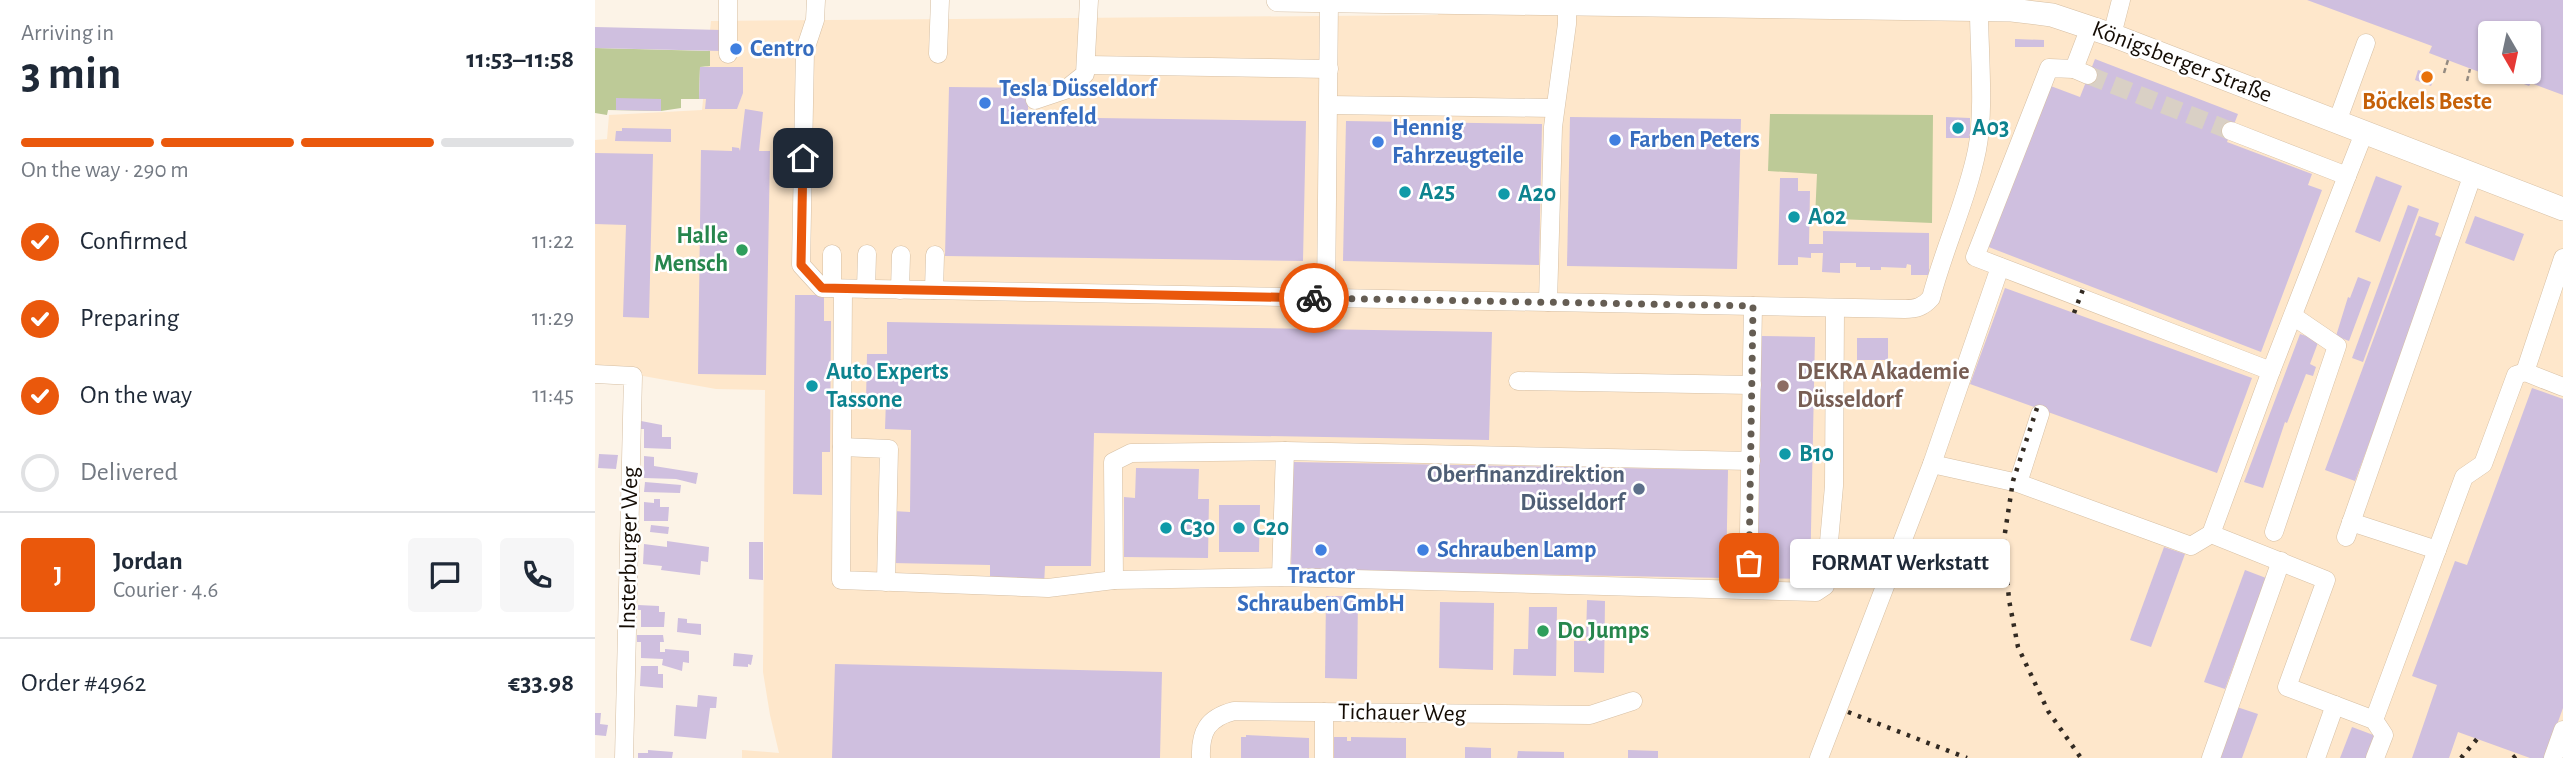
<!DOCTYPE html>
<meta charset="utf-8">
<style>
body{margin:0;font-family:"Alegreya Sans",sans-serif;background:#f6f6f7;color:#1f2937;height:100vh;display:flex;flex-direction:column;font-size:26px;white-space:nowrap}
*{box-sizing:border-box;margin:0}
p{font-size:23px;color:#747a83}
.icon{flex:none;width:38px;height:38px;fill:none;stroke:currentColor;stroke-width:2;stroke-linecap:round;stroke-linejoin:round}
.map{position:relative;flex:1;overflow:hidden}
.drawer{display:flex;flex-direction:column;background:#fff;width:595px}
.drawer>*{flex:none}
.needle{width:46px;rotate:171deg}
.tools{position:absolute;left:1883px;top:21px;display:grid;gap:14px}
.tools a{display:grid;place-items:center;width:63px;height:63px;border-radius:7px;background:#fff;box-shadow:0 2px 5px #0004;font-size:35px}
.pin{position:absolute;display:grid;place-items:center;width:60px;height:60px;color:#fff;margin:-30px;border-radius:14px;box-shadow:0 4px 10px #0006}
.courier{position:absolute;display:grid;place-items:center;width:70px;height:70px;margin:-35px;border:5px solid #ea580c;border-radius:50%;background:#fff;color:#222;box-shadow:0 2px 9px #0007}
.bubble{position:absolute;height:49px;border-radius:7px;background:#fff;box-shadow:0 2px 5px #0004;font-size:23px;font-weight:600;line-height:49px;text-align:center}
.headline em{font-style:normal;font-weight:600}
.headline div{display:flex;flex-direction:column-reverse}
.headline{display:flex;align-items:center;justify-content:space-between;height:119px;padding:0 21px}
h1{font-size:46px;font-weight:600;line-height:52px}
.bar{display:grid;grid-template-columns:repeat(4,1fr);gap:10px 7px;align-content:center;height:84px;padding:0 21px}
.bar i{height:9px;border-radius:5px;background:#e0e1e3}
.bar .on{background:#ea580c}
.bar p{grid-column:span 4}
.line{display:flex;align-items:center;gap:18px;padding:0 21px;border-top:2px solid #e0e1e3}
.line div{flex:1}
.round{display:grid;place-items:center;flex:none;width:74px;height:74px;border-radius:7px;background:#f6f6f7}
ol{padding:0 21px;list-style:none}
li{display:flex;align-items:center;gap:21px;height:77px}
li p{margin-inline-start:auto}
li .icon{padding:7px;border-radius:50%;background:#ea580c;color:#fff;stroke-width:4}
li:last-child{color:#747a83}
li i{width:38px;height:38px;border:4px solid #e0e1e3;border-radius:50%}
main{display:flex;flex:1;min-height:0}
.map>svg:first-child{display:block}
</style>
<main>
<section class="drawer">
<div class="headline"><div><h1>3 min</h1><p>Arriving in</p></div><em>11:53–11:58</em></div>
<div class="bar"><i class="on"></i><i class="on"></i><i class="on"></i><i></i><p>On the way · 290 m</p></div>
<ol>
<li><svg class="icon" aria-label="check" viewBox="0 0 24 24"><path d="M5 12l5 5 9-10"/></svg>Confirmed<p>11:22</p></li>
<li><svg class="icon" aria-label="check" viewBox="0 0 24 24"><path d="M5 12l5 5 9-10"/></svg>Preparing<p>11:29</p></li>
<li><svg class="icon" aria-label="check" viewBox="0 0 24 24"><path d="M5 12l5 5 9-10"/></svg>On the way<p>11:45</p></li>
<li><i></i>Delivered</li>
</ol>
<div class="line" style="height:126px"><b class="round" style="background:#ea580c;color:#fff">J</b><div><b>Jordan</b><p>Courier · 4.6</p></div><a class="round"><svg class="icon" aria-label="chat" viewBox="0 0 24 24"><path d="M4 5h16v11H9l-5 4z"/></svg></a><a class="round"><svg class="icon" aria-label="phone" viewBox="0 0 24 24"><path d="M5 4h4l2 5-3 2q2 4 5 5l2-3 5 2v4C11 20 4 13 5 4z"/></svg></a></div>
<div class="line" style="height:91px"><div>Order #4962</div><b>€33.98</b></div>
</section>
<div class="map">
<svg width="1968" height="758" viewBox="0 0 1968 758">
<rect width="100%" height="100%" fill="#fcf3e7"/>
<path fill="#fee7cb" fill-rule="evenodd" d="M841,0H1968V758H147V750L184,753L175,715L168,672L170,390L121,389L37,374L0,371V140L12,139L14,115L107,110L116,21L843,15ZM1895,33H1934V72H1895Z"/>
<g fill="#bdca97">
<polygon points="0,48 115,51 115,66 105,67 104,99 86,99 86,108 66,111 13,110 12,115 0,113"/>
<polygon points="1175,114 1338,115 1337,223 1220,218 1222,174 1173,171"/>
</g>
<g fill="#cfbfdf">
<polygon points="1712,0 1968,0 1968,95 1936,83 1934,86 1916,79 1917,76 1906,72 1934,72 1934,33 1895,33 1895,76 1834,53 1837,46"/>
<polygon points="0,27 127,30 126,51 0,48"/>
<polygon points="1420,39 1449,40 1449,47 1420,47"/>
<polygon points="1500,59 1643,114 1632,142 1717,174 1713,185 1727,190 1666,352 1391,246 1453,85 1485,97"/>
<polygon points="105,67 148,67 148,93 142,109 110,109 111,99 104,99"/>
<polygon points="1823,70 1840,76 1836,86 1820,80"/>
<polygon points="354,87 433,88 433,117 711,121 708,261 350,256"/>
<polygon points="21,98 66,99 66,111 21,110"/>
<polygon points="150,109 168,112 164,151 175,151 171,375 103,374 106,150 137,151 137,147 144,148 145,151"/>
<polygon points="975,117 1146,119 1142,269 972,266"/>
<polygon points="1351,117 1375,118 1375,138 1351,138"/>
<polygon points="751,121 947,124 944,265 748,261"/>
<polygon points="27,128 76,129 76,142 20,141 21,131 27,131"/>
<polygon points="0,153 58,154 54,318 28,317 31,225 0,224"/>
<polygon points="1781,176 1807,186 1785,242 1760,232"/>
<polygon points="1185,178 1203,178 1203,191 1215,191 1214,244 1228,244 1228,231 1334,233 1334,275 1316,275 1316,265 1312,264 1311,268 1286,267 1286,270 1275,270 1275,267 1261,267 1261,263 1245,263 1245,273 1227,272 1228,253 1216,253 1216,258 1203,257 1203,265 1183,265"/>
<polygon points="1813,205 1824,209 1768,362 1757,358"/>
<polygon points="1824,216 1844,223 1840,235 1850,239 1760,481 1730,470"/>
<polygon points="1880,216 1929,234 1919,261 1870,243"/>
<polygon points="1763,277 1776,282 1754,341 1741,336 1753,297 1755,298"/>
<polygon points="1410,288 1657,378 1622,473 1375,384"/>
<polygon points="200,295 229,295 229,321 236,321 235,452 227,452 227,495 198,494"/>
<polygon points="292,322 897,332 894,440 499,433 496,566 450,566 449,585 395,583 395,565 297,563 298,511 315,512 316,430 290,429 291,400 271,400 272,354 292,354"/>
<polygon points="1705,334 1724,340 1715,364 1721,367 1718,376 1711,374 1692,423 1690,422 1668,488 1649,482"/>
<polygon points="1166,336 1220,337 1215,579 1158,578"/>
<rect x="1262" y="338" width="31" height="22"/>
<polygon points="1937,388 1968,399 1968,708 1950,758 1935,758 1863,732 1854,758 1817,758 1842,685 1817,676 1860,561 1872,565"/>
<polygon points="46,421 67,425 67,437 76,437 76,449 49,448 49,429 46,429"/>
<polygon points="4,454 23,455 21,469 3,468"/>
<polygon points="49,456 59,457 59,466 103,473 101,484 81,479 49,478"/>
<polygon points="698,462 1133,470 1131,578 696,570"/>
<polygon points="541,468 604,469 603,499 614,499 613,558 529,557 529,497 540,498"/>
<polygon points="50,482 86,485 85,493 49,492"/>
<polygon points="59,499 65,499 65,507 74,507 73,521 49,521 49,502 59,503"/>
<polygon points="624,505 665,505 664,552 624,552"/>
<polygon points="56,525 74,527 73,534 55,532"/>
<polygon points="72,541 114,547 113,562 106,561 105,575 66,570 67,566 48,564 49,544 72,547"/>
<polygon points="154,542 168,542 168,580 154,579"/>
<polygon points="1569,547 1590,554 1556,647 1535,640"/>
<polygon points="1650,570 1671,578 1630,689 1609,682"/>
<polygon points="731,596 763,596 762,679 730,678"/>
<polygon points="992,600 1010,601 1009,673 979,672 979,641 991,641"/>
<polygon points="845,602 899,603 898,670 844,668"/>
<polygon points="43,605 64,606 64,612 70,612 69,627 46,627 46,610 43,610"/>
<polygon points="934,607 962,607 961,676 918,675 919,649 933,649"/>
<polygon points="83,618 92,619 92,623 106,624 106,635 82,632"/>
<polygon points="42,635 68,635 69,642 65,642 65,652 70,652 70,649 94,651 94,663 88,662 87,671 67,665 68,659 46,658 46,642 42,642"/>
<polygon points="139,653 158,655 156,665 153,664 153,667 138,666"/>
<polygon points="240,664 567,672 565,758 237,758"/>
<polygon points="46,666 63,666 63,674 68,674 68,688 45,686"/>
<polygon points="103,695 122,697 121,708 115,708 111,739 79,736 81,705 102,707"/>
<polygon points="1642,707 1663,714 1647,758 1623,758"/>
<polygon points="0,713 6,713 5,724 13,725 11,736 0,735"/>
<polygon points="1757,727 1781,736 1773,758 1745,758"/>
<polygon points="651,735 714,738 714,758 646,758 646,737 651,737"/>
<polygon points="739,737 752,737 752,741 756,741 756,737 811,738 811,758 739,758"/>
<polygon points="870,747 896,748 896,758 870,758"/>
<polygon points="53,750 78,752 77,758 43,758 43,753 53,753"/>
<polygon points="1033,750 1063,751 1063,758 1033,758"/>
<polygon points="923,751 969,752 969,758 922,758"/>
</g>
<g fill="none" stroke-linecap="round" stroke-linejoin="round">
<polyline stroke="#d9d0c5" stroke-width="18" stroke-dasharray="18 9" stroke-linecap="butt" points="1493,75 1636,131"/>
<defs>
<g id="minor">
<path d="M221,0L220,20L210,50L206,265L227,288L1310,309C1321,309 1328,307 1336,298C1349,248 1372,200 1382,150C1390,110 1384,51 1384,10"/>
<polyline points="1517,35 1526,0"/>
<polyline points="133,54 133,0"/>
<polyline points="343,54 345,0"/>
<polyline points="492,65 734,69"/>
<polyline points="1479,69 1454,68 1380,257 1676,371 1752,176"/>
<polyline points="1493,75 1479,69 1495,27"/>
<polyline points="440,100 470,90 490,74 494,0"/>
<polyline points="734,105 959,108"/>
<polyline points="1742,122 1771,43"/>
<polyline points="1636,131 1752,176 1769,133"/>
<polyline points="237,254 237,288"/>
<polyline points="248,289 246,580 453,588 519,580 686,577 1221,592 1230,586 1239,486 1240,308"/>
<polyline points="271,289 272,254"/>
<polyline points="305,290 306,255"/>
<polyline points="339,290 340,255"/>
<polyline points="731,298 734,1"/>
<polyline points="953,302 958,127 972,24 972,4"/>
<polyline points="1676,371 1616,534 1731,580 1692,687 1779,720 1789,735 1780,758"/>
<polyline points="1930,372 1968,387"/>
<polyline points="0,374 38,376 29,758"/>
<polyline points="923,381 1157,385"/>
<polyline points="247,447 294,449 291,582"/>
<polyline points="1337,464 1423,483 1596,546 1616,534"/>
<polyline points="1423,483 1445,414"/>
<polyline points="1756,522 1842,550"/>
<polyline points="1679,532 1742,346 1698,316"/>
<polyline points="1751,537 1878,174"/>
<polyline points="686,577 690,451"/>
<polyline points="519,580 518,462 536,453 690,451 1156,461"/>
<polyline points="1153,589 1158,306"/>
<polyline points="1779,720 1869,477 1888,464 1921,375 1930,372 1968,258"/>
<path d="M606,758C605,732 612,718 639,711L995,715L1038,701"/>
<polyline points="729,758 729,712"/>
<polyline points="1224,758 1337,464 1405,267"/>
<polyline points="1616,758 1686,561"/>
<polyline points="1721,758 1740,705"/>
<polyline points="1958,758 1968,730"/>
</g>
<polyline id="major" points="683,0 1417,10 1457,15 1517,35 1968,209"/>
</defs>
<use href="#minor" stroke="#d6bfa3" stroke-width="19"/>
<use href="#major" stroke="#d6bfa3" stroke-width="24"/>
<g stroke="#948b81" stroke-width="2.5" stroke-dasharray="5 3.5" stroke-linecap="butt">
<polyline points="1849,73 1853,60"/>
<polyline points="1872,81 1875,69"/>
</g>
<use href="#minor" stroke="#fff" stroke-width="18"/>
<use href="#major" stroke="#fff" stroke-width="23"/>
<g stroke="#322a22" stroke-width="4.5" stroke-dasharray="3.5 7" stroke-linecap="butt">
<polyline points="1479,313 1490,284"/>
<polyline points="1442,408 1418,481 1409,539 1414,600 1423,647 1453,711 1486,758"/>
<polyline points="1253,712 1372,758"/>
<polyline points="1866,758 1882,739"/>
<polyline points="1918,758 1923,754"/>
</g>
</g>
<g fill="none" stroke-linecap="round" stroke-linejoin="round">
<polyline stroke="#655d53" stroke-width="7" stroke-dasharray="0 12.6" points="719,298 1158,306 1154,563"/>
<polyline stroke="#ea580c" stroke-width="9" points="208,158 206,265 227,288 719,298"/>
</g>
<g fill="#3f7fe0" stroke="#fff" stroke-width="2.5">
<circle cx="141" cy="49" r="7"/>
<circle cx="390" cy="103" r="7"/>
<circle cx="1020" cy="140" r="7"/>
<circle cx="783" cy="142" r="7"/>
<circle cx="726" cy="550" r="7"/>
<circle cx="828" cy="550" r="7"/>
</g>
<circle fill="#e8710a" stroke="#fff" stroke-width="2.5" cx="1832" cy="77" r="7"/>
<g fill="#0f9aa8" stroke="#fff" stroke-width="2.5">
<circle cx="1363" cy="128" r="7"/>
<circle cx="810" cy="192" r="7"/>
<circle cx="909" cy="194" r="7"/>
<circle cx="1199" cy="217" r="7"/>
<circle cx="217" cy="386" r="7"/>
<circle cx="1190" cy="454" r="7"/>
<circle cx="571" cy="528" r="7"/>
<circle cx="644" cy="528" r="7"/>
</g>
<g fill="#2e9e5b" stroke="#fff" stroke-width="2.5">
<circle cx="147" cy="250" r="7"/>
<circle cx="948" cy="631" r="7"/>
</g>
<circle fill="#8d6e63" stroke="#fff" stroke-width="2.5" cx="1188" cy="386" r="7"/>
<circle fill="#5c6f8a" stroke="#fff" stroke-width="2.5" cx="1044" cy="489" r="7"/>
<g text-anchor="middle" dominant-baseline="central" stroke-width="5" stroke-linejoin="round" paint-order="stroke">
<g font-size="24" font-weight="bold" fill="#366cbe" stroke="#fff" text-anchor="start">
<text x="155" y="49">Centro</text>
<text x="404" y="89">Tesla Düsseldorf<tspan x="404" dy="28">Lierenfeld</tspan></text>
<text x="797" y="128">Hennig<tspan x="797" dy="28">Fahrzeugteile</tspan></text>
<text x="1034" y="140">Farben Peters</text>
<text x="842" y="550">Schrauben Lamp</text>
<text x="726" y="576" text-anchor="middle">Tractor<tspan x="726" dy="28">Schrauben GmbH</tspan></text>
</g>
<g font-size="24" fill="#140c04" stroke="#fff">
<text transform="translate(1587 62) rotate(21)">Königsberger Straße</text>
<text transform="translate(34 548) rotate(-89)">Insterburger Weg</text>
<text transform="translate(807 713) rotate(1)">Tichauer Weg</text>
</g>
<g font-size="24" font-weight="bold" fill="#c56008" stroke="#fff">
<text x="1832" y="102">Böckels Beste</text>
</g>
<g font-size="24" font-weight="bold" fill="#0d838f" stroke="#fff" text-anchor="start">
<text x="1377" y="128">A03</text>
<text x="824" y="192">A25</text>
<text x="923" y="194">A20</text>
<text x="1213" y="217">A02</text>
<text x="231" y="372">Auto Experts<tspan x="231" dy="28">Tassone</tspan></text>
<text x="1204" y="454">B10</text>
<text x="585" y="528">C30</text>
<text x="658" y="528">C20</text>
</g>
<g font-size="24" font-weight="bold" fill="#27864d" stroke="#fff" text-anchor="end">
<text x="133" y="236">Halle<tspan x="133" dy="28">Mensch</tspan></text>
<text x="962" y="631" text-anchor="start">Do Jumps</text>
</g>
<g font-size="24" font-weight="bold" fill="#785e54" stroke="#fff" text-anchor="start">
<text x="1202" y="372">DEKRA Akademie<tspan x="1202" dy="28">Düsseldorf</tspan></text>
</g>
<g font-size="24" font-weight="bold" fill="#4e5e75" stroke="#fff" text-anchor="end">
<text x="1030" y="475">Oberfinanzdirektion<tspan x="1030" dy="28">Düsseldorf</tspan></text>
</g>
</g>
</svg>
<div class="tools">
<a><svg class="needle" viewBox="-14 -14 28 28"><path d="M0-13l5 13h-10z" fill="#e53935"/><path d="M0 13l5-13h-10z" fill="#747a83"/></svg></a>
</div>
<div class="pin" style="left:1154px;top:563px;background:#ea580c"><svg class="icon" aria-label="bag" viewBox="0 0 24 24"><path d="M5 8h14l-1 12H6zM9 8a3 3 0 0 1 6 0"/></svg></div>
<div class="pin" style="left:208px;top:158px;background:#1f2937"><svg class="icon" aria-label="home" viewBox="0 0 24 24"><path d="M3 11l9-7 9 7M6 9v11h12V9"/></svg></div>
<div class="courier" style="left:719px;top:298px"><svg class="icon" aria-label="bike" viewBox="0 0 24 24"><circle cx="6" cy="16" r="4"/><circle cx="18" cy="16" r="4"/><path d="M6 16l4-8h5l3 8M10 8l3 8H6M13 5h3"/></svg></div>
<div class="bubble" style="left:1195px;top:539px;width:220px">FORMAT Werkstatt</div>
</div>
</main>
